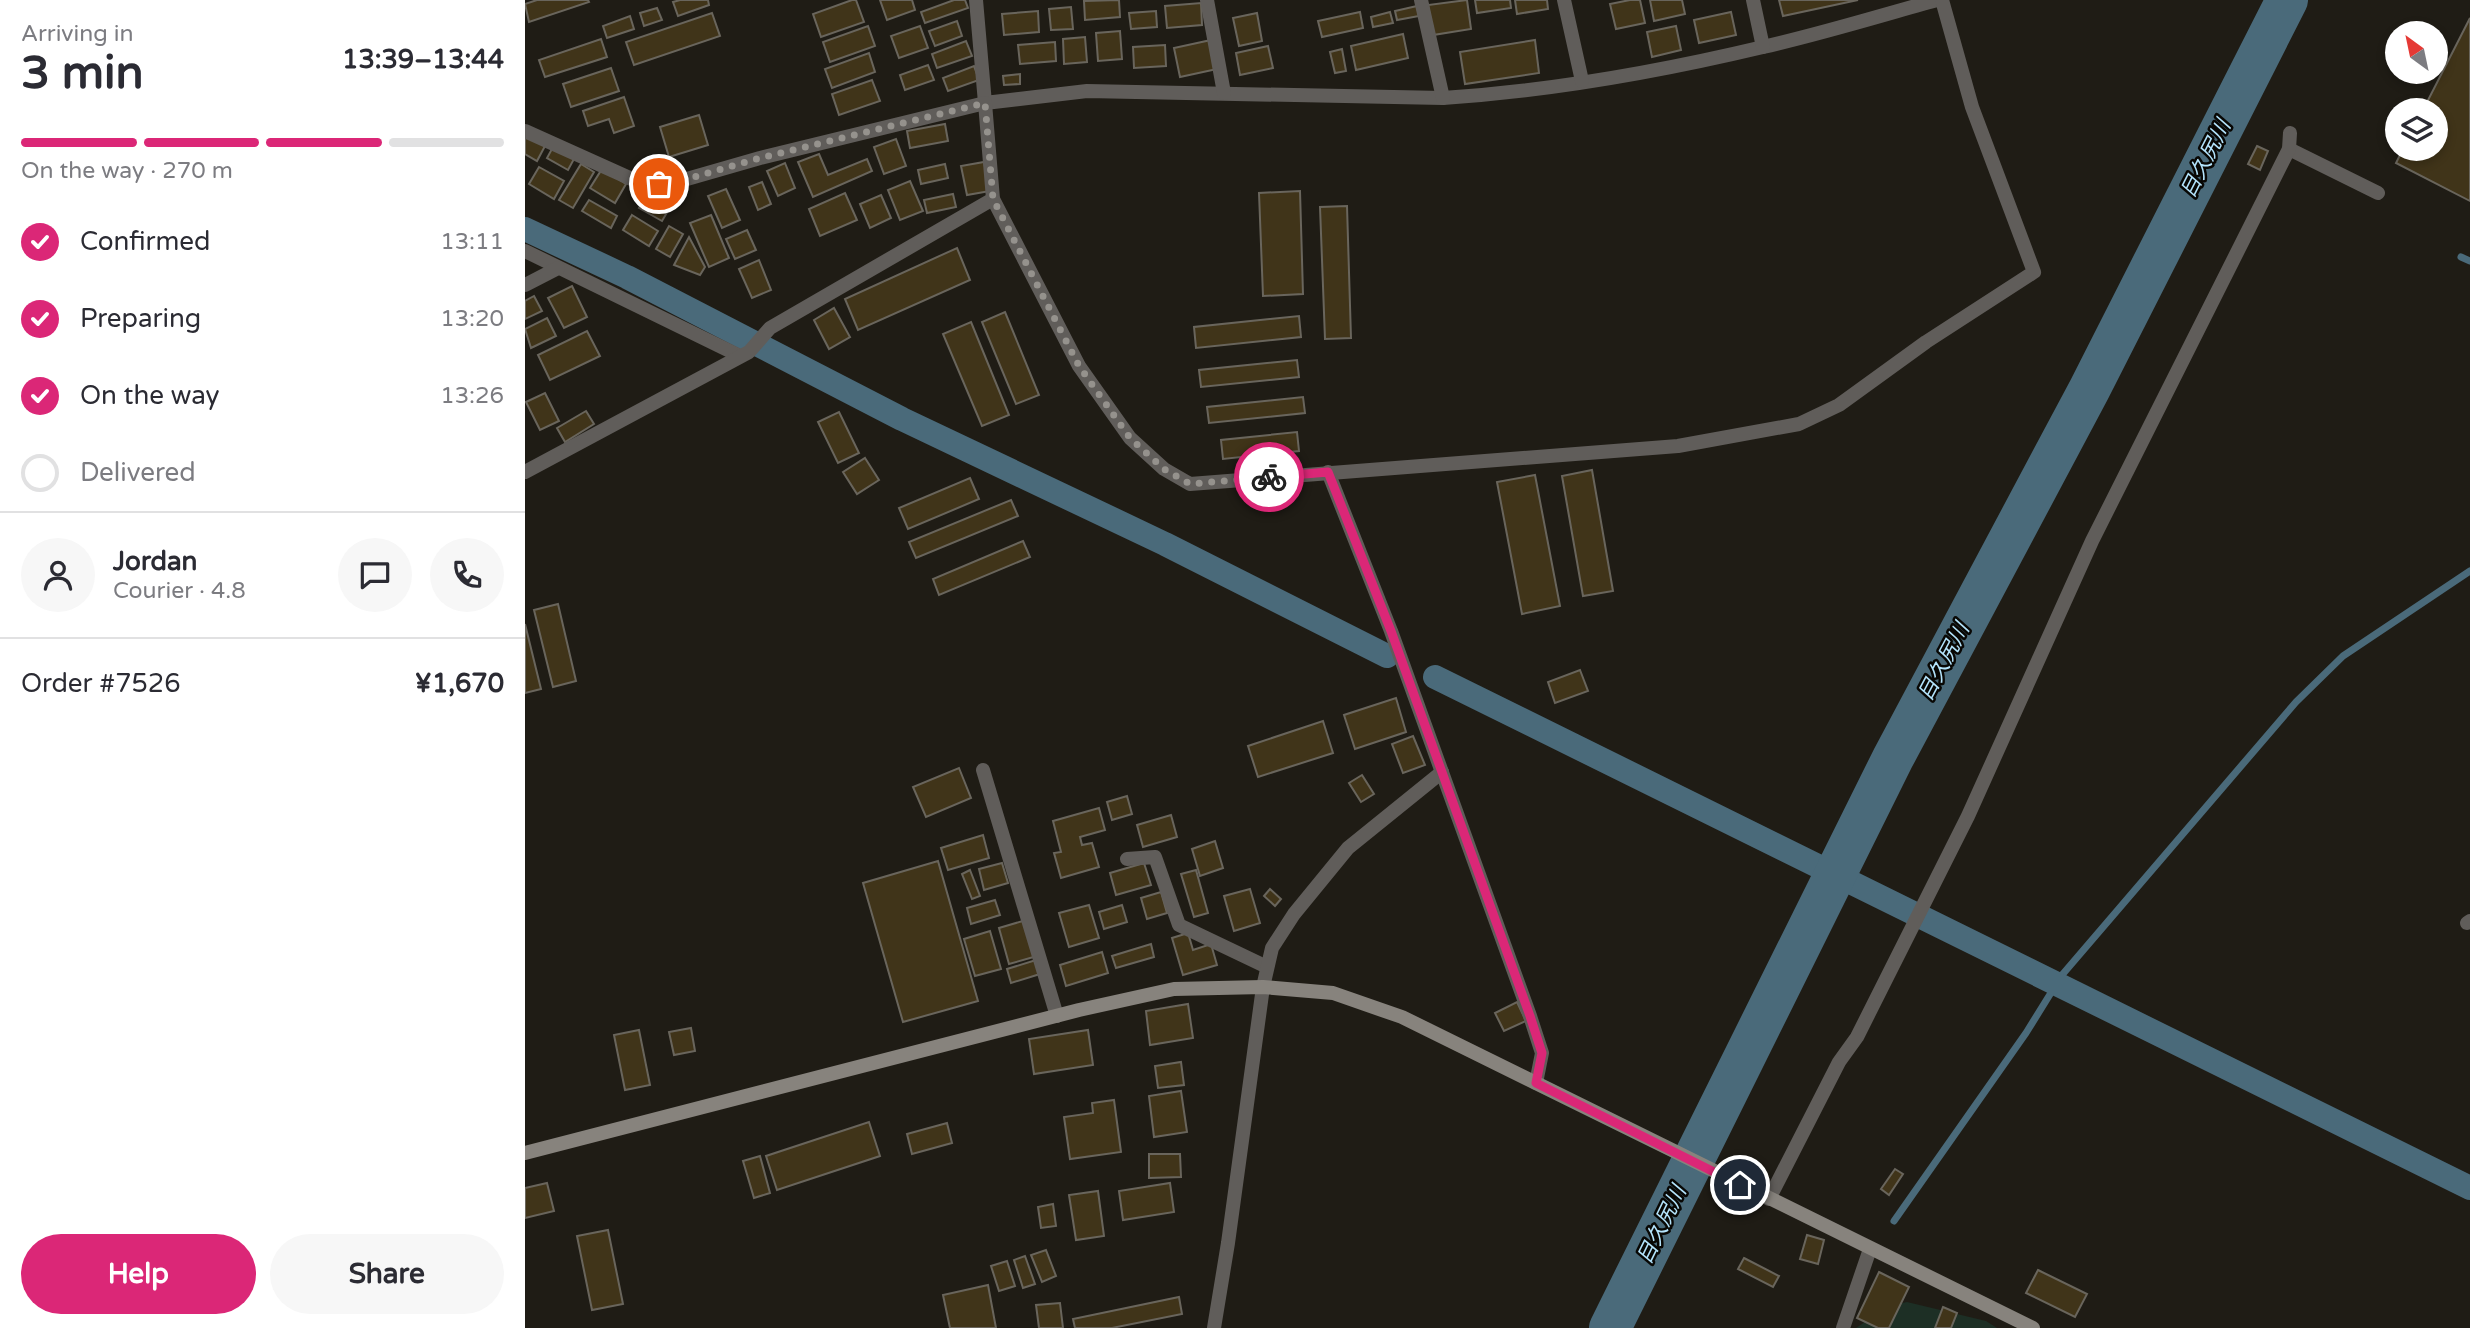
<!DOCTYPE html>
<meta charset="utf-8">
<style>
body{margin:0;font-family:"Varela Round","Noto Sans JP",sans-serif;background:#f7f7f7;color:#2b2b33;height:100vh;display:flex;flex-direction:column;font-size:26px;white-space:nowrap}
*{box-sizing:border-box;margin:0}
p{font-size:23px;color:#7c7c81}
.icon{flex:none;width:38px;height:38px;fill:none;stroke:currentColor;stroke-width:2;stroke-linecap:round;stroke-linejoin:round}
.map{position:relative;flex:1;overflow:hidden}
.drawer{display:flex;flex-direction:column;background:#fff;width:525px}
.drawer>*{flex:none}
.needle{width:46px;rotate:327deg}
.tools{position:absolute;left:1860px;top:21px;display:grid;gap:14px}
.tools a{display:grid;place-items:center;width:63px;height:63px;border-radius:50%;background:#fff;box-shadow:0 4px 10px #0003;font-size:35px}
.pin{position:absolute;display:grid;place-items:center;width:60px;height:60px;color:#fff;margin:-30px;border:4px solid #fff;border-radius:50%;box-shadow:0 2px 7px #0007}
.courier{position:absolute;display:grid;place-items:center;width:70px;height:70px;margin:-35px;border:5px solid #db2777;border-radius:50%;background:#fff;color:#222;box-shadow:0 2px 9px #0007}
.summary em{font-style:normal;font-weight:700}
.summary div{display:flex;flex-direction:column-reverse}
.summary{display:flex;align-items:center;justify-content:space-between;height:119px;padding:0 21px}
h1{font-size:46px;font-weight:700;line-height:52px}
.bar{display:grid;grid-template-columns:repeat(4,1fr);gap:10px 7px;align-content:center;height:84px;padding:0 21px}
.bar i{height:9px;border-radius:5px;background:#e1e1e2}
.bar .current{background:#db2777}
.bar p{grid-column:span 4}
.line{display:flex;align-items:center;gap:18px;padding:0 21px;border-top:2px solid #e1e1e2}
.line div{flex:1}
.round{display:grid;place-items:center;flex:none;width:74px;height:74px;border-radius:37px;background:#f7f7f7}
ol{padding:0 21px;list-style:none}
li{display:flex;align-items:center;gap:21px;height:77px}
li p{margin-inline-start:auto}
li .icon{padding:7px;border-radius:50%;background:#db2777;color:#fff;stroke-width:4}
li:last-child{color:#7c7c81}
li i{width:38px;height:38px;border:4px solid #e1e1e2;border-radius:50%}
.button{display:flex;gap:14px;margin-top:auto;padding:14px 21px}
.button a{flex:1;height:80px;border-radius:42px;background:#db2777;color:#fff;font-size:28px;font-weight:700;line-height:80px;text-align:center}
.button a+a{background:#f7f7f7;color:#2b2b33}
main{display:flex;flex:1;min-height:0}
.map>svg:first-child{display:block}
</style>
<main>
<section class="drawer">
<div class="summary"><div><h1>3 min</h1><p>Arriving in</p></div><em>13:39–13:44</em></div>
<div class="bar"><i class="current"></i><i class="current"></i><i class="current"></i><i></i><p>On the way · 270 m</p></div>
<ol>
<li><svg class="icon" aria-label="check" viewBox="0 0 24 24"><path d="M5 12l5 5 9-10"/></svg>Confirmed<p>13:11</p></li>
<li><svg class="icon" aria-label="check" viewBox="0 0 24 24"><path d="M5 12l5 5 9-10"/></svg>Preparing<p>13:20</p></li>
<li><svg class="icon" aria-label="check" viewBox="0 0 24 24"><path d="M5 12l5 5 9-10"/></svg>On the way<p>13:26</p></li>
<li><i></i>Delivered</li>
</ol>
<div class="line" style="height:126px"><a class="round"><svg class="icon" aria-label="person" viewBox="0 0 24 24"><circle cx="12" cy="8" r="4"/><path d="M4 21q1-7 8-7t8 7"/></svg></a><div><b>Jordan</b><p>Courier · 4.8</p></div><a class="round"><svg class="icon" aria-label="chat" viewBox="0 0 24 24"><path d="M4 5h16v11H9l-5 4z"/></svg></a><a class="round"><svg class="icon" aria-label="phone" viewBox="0 0 24 24"><path d="M5 4h4l2 5-3 2q2 4 5 5l2-3 5 2v4C11 20 4 13 5 4z"/></svg></a></div>
<div class="line" style="height:91px"><div>Order #7526</div><b>¥1,670</b></div>
<div class="button"><a>Help</a><a>Share</a></div>
</section>
<div class="map">
<svg width="1945" height="1328" viewBox="0 0 1945 1328">
<rect width="100%" height="100%" fill="#1f1c15"/>
<polygon fill="#1d2f25" points="1382,1302 1461,1321 1472,1328 1331,1328 1364,1306"/>
<g fill="none" stroke-linecap="round" stroke-linejoin="round">
<g stroke="#4a6a7a" stroke-width="7">
<polyline points="1936,257 1945,261"/>
<polyline points="1369,1221 1501,1033 1537,975 1771,702 1818,656 1945,571"/>
</g>
<g stroke="#4a6a7a" stroke-width="24">
<polyline points="0,229 102,277 377,419 640,544 862,656"/>
<polyline points="910,677 1945,1188"/>
</g>
<polyline stroke="#4a6a7a" stroke-width="42" points="1085,1328 1368,758 1564,390 1762,0"/>
</g>
<g fill="#403419" stroke="#69655c" stroke-width="2">
<polygon points="12,0 63,0 64,2 4,22 0,4"/>
<polygon points="155,0 183,0 184,5 153,16 148,2"/>
<polygon points="327,0 331,0 339,22 296,37 288,14"/>
<polygon points="355,0 387,0 390,10 362,20"/>
<polygon points="429,0 440,0 443,8 400,23 396,12"/>
<polygon points="594,0 595,17 560,20 559,1"/>
<polygon points="942,0 946,29 908,35 903,5"/>
<polygon points="950,0 985,0 986,8 952,13"/>
<polygon points="990,0 1022,0 1023,9 992,14"/>
<polygon points="1105,0 1115,0 1120,23 1091,29 1085,4"/>
<polygon points="1125,0 1157,0 1160,14 1129,21"/>
<polygon points="1254,0 1333,0 1258,16"/>
<polygon points="676,3 677,25 642,28 640,6"/>
<polygon points="892,6 894,16 872,20 870,11"/>
<polygon points="546,7 548,29 526,30 524,9"/>
<polygon points="132,8 137,20 119,26 115,13"/>
<polygon points="513,11 514,32 479,35 477,14"/>
<polygon points="631,11 632,27 606,29 604,13"/>
<polygon points="835,12 838,28 797,37 793,21"/>
<polygon points="865,12 868,23 848,27 846,17"/>
<polygon points="1206,12 1211,35 1174,43 1169,20"/>
<polygon points="187,13 195,36 109,65 101,42"/>
<polygon points="732,13 737,41 714,46 708,18"/>
<polygon points="105,16 109,29 82,38 78,26"/>
<polygon points="1945,18 1945,201 1871,163 1878,149 1911,149 1911,110 1898,110"/>
<polygon points="432,21 437,36 410,46 404,31"/>
<polygon points="343,26 350,46 305,62 298,42"/>
<polygon points="395,26 403,48 374,58 366,36"/>
<polygon points="1151,26 1156,50 1127,57 1122,32"/>
<polygon points="595,31 597,59 573,61 571,33"/>
<polygon points="878,34 883,58 831,70 826,46"/>
<polygon points="560,37 562,62 539,64 538,39"/>
<polygon points="76,39 82,57 20,77 14,60"/>
<polygon points="686,40 692,69 655,77 649,48"/>
<polygon points="1010,40 1014,73 940,84 935,52"/>
<polygon points="441,41 447,56 412,68 407,54"/>
<polygon points="530,42 531,61 495,64 493,45"/>
<polygon points="640,45 641,66 609,68 608,47"/>
<polygon points="743,46 748,68 715,75 711,53"/>
<polygon points="817,49 821,71 810,73 805,52"/>
<polygon points="344,53 350,72 307,88 300,69"/>
<polygon points="403,65 409,80 380,90 375,75"/>
<polygon points="449,66 454,80 423,91 418,78"/>
<polygon points="86,68 94,91 46,107 38,84"/>
<polygon points="495,74 495,84 479,85 478,76"/>
<polygon points="347,80 355,101 314,115 307,94"/>
<polygon points="99,97 109,126 89,133 84,119 63,126 58,111"/>
<polygon points="174,115 183,145 144,157 135,127"/>
<polygon points="420,124 423,141 385,148 382,131"/>
<polygon points="0,135 20,146 12,161 0,154"/>
<polygon points="371,139 381,166 359,174 349,147"/>
<polygon points="1732,146 1743,151 1735,170 1723,164"/>
<polygon points="28,147 49,159 43,170 22,158"/>
<polygon points="294,154 303,175 342,159 347,171 288,197 273,162"/>
<polygon points="459,162 465,191 442,195 436,166"/>
<polygon points="260,163 270,188 253,196 242,171"/>
<polygon points="56,164 69,172 48,208 34,200"/>
<polygon points="420,164 423,178 396,184 393,170"/>
<polygon points="14,167 39,181 29,199 4,184"/>
<polygon points="77,169 101,184 90,203 65,188"/>
<polygon points="385,181 398,211 375,220 363,190"/>
<polygon points="237,182 246,204 233,210 224,187"/>
<polygon points="201,189 215,220 197,228 183,196"/>
<polygon points="775,191 778,294 738,296 734,193"/>
<polygon points="320,193 332,220 295,236 284,209"/>
<polygon points="428,194 431,207 402,213 399,200"/>
<polygon points="356,195 366,218 345,228 335,204"/>
<polygon points="121,196 144,209 137,221 114,208"/>
<polygon points="64,200 92,216 86,228 57,211"/>
<polygon points="822,206 826,338 800,339 795,207"/>
<polygon points="107,215 133,231 124,246 98,230"/>
<polygon points="186,215 204,258 184,267 165,223"/>
<polygon points="144,226 158,234 145,257 131,249"/>
<polygon points="222,230 231,250 210,259 201,239"/>
<polygon points="164,237 180,267 175,275 149,265"/>
<polygon points="432,248 445,280 333,330 320,299"/>
<polygon points="234,260 246,290 227,298 214,269"/>
<polygon points="47,286 62,317 39,328 23,298"/>
<polygon points="9,296 17,311 0,319 0,301"/>
<polygon points="309,308 325,337 304,349 289,320"/>
<polygon points="480,312 514,395 491,404 457,322"/>
<polygon points="774,316 776,337 671,348 669,327"/>
<polygon points="22,318 31,336 6,348 0,329"/>
<polygon points="446,322 484,415 457,426 418,334"/>
<polygon points="62,331 75,356 25,380 13,355"/>
<polygon points="772,360 774,377 676,387 674,370"/>
<polygon points="20,393 34,421 15,430 1,402"/>
<polygon points="778,397 780,413 684,423 682,407"/>
<polygon points="61,411 69,424 40,442 32,428"/>
<polygon points="314,412 334,453 313,463 293,422"/>
<polygon points="772,432 774,451 698,459 696,440"/>
<polygon points="340,458 354,480 332,494 318,472"/>
<polygon points="1067,470 1088,591 1058,596 1037,476"/>
<polygon points="1010,475 1035,606 997,614 972,482"/>
<polygon points="445,478 454,499 383,529 374,508"/>
<polygon points="486,500 493,516 391,558 384,542"/>
<polygon points="498,541 505,557 414,595 408,579"/>
<polygon points="33,604 51,681 28,687 9,610"/>
<polygon points="0,624 16,689 0,693"/>
<polygon points="1055,670 1063,691 1030,703 1023,682"/>
<polygon points="871,698 881,732 830,749 819,715"/>
<polygon points="798,721 808,753 733,777 723,746"/>
<polygon points="888,736 900,765 878,773 867,744"/>
<polygon points="434,768 446,798 401,817 388,787"/>
<polygon points="837,775 849,794 836,802 824,783"/>
<polygon points="602,796 607,814 587,820 582,802"/>
<polygon points="574,808 580,830 555,837 557,845 567,843 574,867 536,878 529,853 536,852 528,821"/>
<polygon points="646,815 652,837 618,847 612,825"/>
<polygon points="458,835 464,858 423,870 416,848"/>
<polygon points="690,841 698,868 675,876 667,849"/>
<polygon points="413,861 453,1001 378,1022 338,883"/>
<polygon points="477,863 483,883 459,890 454,869"/>
<polygon points="619,863 626,885 591,895 585,873"/>
<polygon points="445,870 455,896 447,899 437,874"/>
<polygon points="671,870 683,913 669,917 656,874"/>
<polygon points="725,889 735,923 709,931 699,896"/>
<polygon points="745,889 756,899 750,906 739,896"/>
<polygon points="636,892 642,913 622,919 616,898"/>
<polygon points="470,900 475,915 446,924 442,908"/>
<polygon points="564,905 574,938 544,947 534,913"/>
<polygon points="597,905 602,922 579,929 574,912"/>
<polygon points="501,920 512,956 484,964 474,928"/>
<polygon points="465,931 476,969 450,976 439,939"/>
<polygon points="663,933 668,950 686,944 692,965 658,975 647,938"/>
<polygon points="626,944 629,957 591,968 587,956"/>
<polygon points="577,952 583,973 541,986 535,965"/>
<polygon points="511,960 515,974 486,983 482,969"/>
<polygon points="992,1002 1001,1021 979,1031 970,1013"/>
<polygon points="663,1004 668,1038 625,1045 621,1011"/>
<polygon points="166,1028 170,1051 149,1055 144,1032"/>
<polygon points="114,1030 125,1085 100,1090 89,1035"/>
<polygon points="563,1030 568,1065 509,1074 504,1039"/>
<polygon points="656,1062 659,1085 633,1088 630,1066"/>
<polygon points="656,1091 662,1132 629,1137 624,1096"/>
<polygon points="589,1100 596,1152 545,1159 539,1117 568,1113 567,1103"/>
<polygon points="344,1122 355,1156 252,1190 241,1156"/>
<polygon points="422,1123 427,1143 387,1154 382,1134"/>
<polygon points="624,1154 655,1154 656,1177 624,1178"/>
<polygon points="235,1156 245,1193 229,1198 218,1161"/>
<polygon points="1370,1169 1378,1174 1364,1195 1356,1189"/>
<polygon points="22,1183 29,1211 0,1218 0,1188"/>
<polygon points="645,1183 649,1212 598,1220 594,1191"/>
<polygon points="573,1191 579,1236 551,1240 544,1195"/>
<polygon points="528,1204 531,1226 516,1228 513,1207"/>
<polygon points="83,1230 98,1304 67,1310 52,1236"/>
<polygon points="1282,1235 1299,1240 1293,1264 1275,1259"/>
<polygon points="521,1250 531,1276 517,1282 506,1255"/>
<polygon points="500,1256 510,1284 498,1288 489,1260"/>
<polygon points="1219,1258 1254,1276 1248,1287 1213,1269"/>
<polygon points="482,1261 490,1286 474,1291 466,1266"/>
<polygon points="1513,1270 1562,1294 1550,1317 1501,1293"/>
<polygon points="1354,1272 1384,1287 1364,1328 1353,1328 1332,1318"/>
<polygon points="463,1285 471,1328 425,1328 418,1295"/>
<polygon points="654,1297 657,1314 587,1328 550,1328 548,1319"/>
<polygon points="535,1303 538,1328 514,1328 511,1305"/>
<polygon points="1418,1307 1432,1313 1426,1328 1410,1328"/>
</g>
<g fill="none" stroke-linecap="round" stroke-linejoin="round">
<g stroke="#605d5a" stroke-width="14">
<polyline points="0,251 215,356"/>
<polyline points="0,285 33,268"/>
<polyline points="458,770 532,1016"/>
<polyline points="602,859 630,857 654,925 742,967"/>
</g>
<g stroke="#605d5a" stroke-width="14">
<path d="M451,0L460,103L562,91L918,98C1025,91 1133,72 1238,47C1296,34 1354,16 1412,0"/>
<polyline points="682,0 699,93"/>
<polyline points="896,0 918,98"/>
<polyline points="1039,0 1057,81"/>
<polyline points="1228,0 1238,47"/>
<polyline points="0,131 120,185 148,183 235,158 460,103 468,199 554,366 605,438 639,469 665,484 1153,446 1274,424 1314,405 1401,342 1509,272 1447,107 1417,0"/>
<polyline points="1764,149 1853,193"/>
<polyline points="0,472 224,352 245,328 468,199"/>
<polyline points="803,472 866,631 1005,1016 1017,1053 1011,1083"/>
<polyline points="1942,923 1945,921"/>
<polyline points="1244,1199 1314,1062 1332,1037 1443,816 1567,541 1764,149 1765,133"/>
<polyline points="689,1328 703,1243 738,987 747,948 769,914 823,848 917,772"/>
<polyline points="1318,1328 1345,1249"/>
</g>
<polyline stroke="#87837d" stroke-width="14" points="0,1153 554,1010 649,989 738,987 808,993 877,1017 1508,1328"/>
</g>
<g fill="none" stroke-linecap="round" stroke-linejoin="round">
<polyline stroke="#95928d" stroke-width="7" stroke-dasharray="0 12.6" points="134,184 148,183 235,158 460,103 468,199 554,366 605,438 639,469 665,484 744,477"/>
<polyline stroke="#db2777" stroke-width="9" points="744,477 803,472 866,631 1005,1016 1017,1053 1011,1083 1215,1185"/>
</g>
<g text-anchor="middle" dominant-baseline="central" stroke-width="5" stroke-linejoin="round" paint-order="stroke">
<g font-size="21" font-style="italic" fill="#b4e4fc" stroke="#080704">
<text transform="translate(1681 159) rotate(-63)">目久尻川</text>
<text transform="translate(1419 662) rotate(-62)">目久尻川</text>
<text transform="translate(1137 1225) rotate(-64)">目久尻川</text>
</g>
</g>
</svg>
<div class="tools">
<a><svg class="needle" viewBox="-14 -14 28 28"><path d="M0-13l5 13h-10z" fill="#e53935"/><path d="M0 13l5-13h-10z" fill="#7c7c81"/></svg></a>
<a><svg class="icon" aria-label="layers" viewBox="0 0 24 24"><path d="M12 4l9 5-9 5-9-5zM3 14l9 5 9-5"/></svg></a>
</div>
<div class="pin" style="left:134px;top:184px;background:#ea580c"><svg class="icon" aria-label="bag" viewBox="0 0 24 24"><path d="M5 8h14l-1 12H6zM9 8a3 3 0 0 1 6 0"/></svg></div>
<div class="pin" style="left:1215px;top:1185px;background:#1f2937"><svg class="icon" aria-label="home" viewBox="0 0 24 24"><path d="M3 11l9-7 9 7M6 9v11h12V9"/></svg></div>
<div class="courier" style="left:744px;top:477px"><svg class="icon" aria-label="bike" viewBox="0 0 24 24"><circle cx="6" cy="16" r="4"/><circle cx="18" cy="16" r="4"/><path d="M6 16l4-8h5l3 8M10 8l3 8H6M13 5h3"/></svg></div>
</div>
</main>
